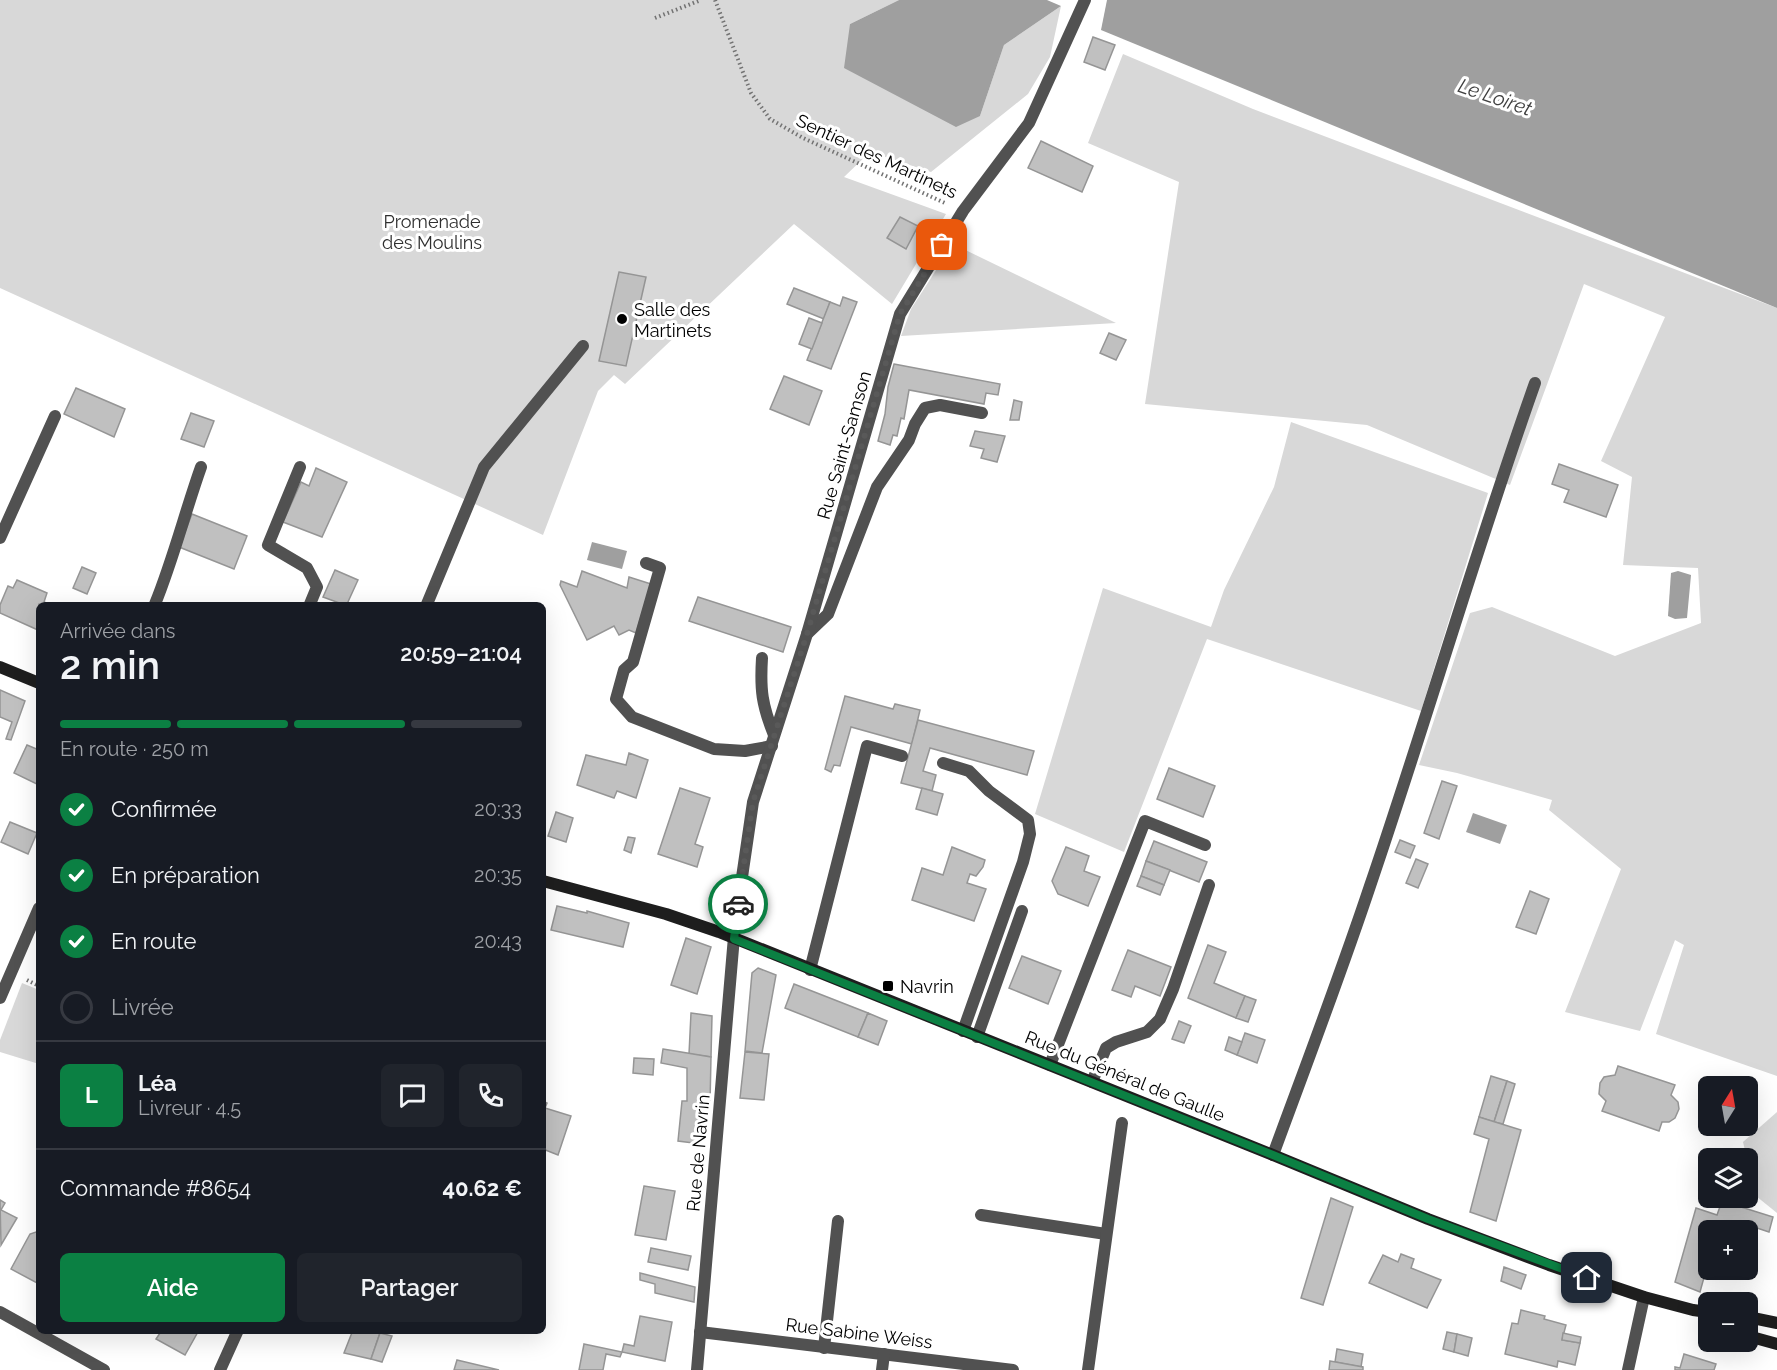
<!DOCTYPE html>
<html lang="fr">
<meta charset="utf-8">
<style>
body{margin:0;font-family:Raleway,sans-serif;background:#20242c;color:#f1f3f6;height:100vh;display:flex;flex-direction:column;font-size:22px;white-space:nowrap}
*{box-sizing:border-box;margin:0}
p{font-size:20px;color:#9ea1a6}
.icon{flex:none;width:33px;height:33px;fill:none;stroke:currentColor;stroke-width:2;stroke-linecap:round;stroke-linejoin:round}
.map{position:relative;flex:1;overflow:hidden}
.details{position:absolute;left:36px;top:602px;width:510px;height:732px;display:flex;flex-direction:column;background:#171b24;border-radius:9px;box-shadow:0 6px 24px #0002}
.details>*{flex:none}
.needle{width:39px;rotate:11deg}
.fabs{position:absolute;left:1698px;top:1076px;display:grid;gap:12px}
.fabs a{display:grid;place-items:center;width:60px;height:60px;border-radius:9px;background:#171b24;box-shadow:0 6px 24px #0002;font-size:30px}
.pin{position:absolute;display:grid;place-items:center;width:51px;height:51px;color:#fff;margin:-26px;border-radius:12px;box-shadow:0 3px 9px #0006}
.courier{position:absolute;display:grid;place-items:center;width:60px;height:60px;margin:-30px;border:4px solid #0b8043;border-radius:50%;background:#fff;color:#222;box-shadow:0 2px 8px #0007}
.overview em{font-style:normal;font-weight:600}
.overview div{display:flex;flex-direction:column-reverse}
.overview{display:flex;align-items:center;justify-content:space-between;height:102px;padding:0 24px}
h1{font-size:39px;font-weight:600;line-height:45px}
.bar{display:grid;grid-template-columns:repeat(4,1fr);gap:9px 6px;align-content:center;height:72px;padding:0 24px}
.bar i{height:8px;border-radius:4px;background:#363941}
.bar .selected{background:#0b8043}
.bar p{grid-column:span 4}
.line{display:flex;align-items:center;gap:15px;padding:0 24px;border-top:2px solid #363941}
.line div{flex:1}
.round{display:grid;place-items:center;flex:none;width:63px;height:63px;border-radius:9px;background:#20242c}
ol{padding:0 24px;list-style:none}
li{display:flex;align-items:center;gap:18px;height:66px}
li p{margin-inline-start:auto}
li .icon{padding:6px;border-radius:50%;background:#0b8043;color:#fff;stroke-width:4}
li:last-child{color:#9ea1a6}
li i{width:33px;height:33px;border:3px solid #363941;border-radius:50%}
.button{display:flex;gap:12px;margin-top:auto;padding:12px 24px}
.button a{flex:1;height:69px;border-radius:9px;background:#0b8043;color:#fff;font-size:24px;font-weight:600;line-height:69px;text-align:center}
.button a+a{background:#20242c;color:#f1f3f6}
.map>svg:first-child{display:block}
</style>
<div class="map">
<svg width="1777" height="1370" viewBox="0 0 1777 1370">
<rect width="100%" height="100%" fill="#fff"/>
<g fill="#d8d8d8">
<polygon points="0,0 899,0 850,24 980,116 1004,45 1061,6 1050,57 1028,94 931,172 870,152 844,177 946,214 892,304 794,224 625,384 614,375 598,391 543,535 0,288"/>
<polygon points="1123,54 1253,109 1777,308 1777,1076 1656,1034 1684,945 1675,940 1640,1031 1565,1012 1621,869 1549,810 1552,800 1457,773 1419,765 1470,613 1492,607 1615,656 1701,623 1698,568 1623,565 1632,477 1601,461 1665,317 1584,284 1510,485 1367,425 1145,404 1179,182 1088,143"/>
<polygon points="953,244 1116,323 901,336 911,309"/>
<polygon points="1291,422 1488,493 1421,711 1207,639 1124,852 1035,814 1103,588 1211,627 1224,590 1274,487"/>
<polygon points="22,983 39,990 39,1064 0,1052 0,1040"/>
<polygon points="1777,1112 1777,1213 1756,1196 1743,1142"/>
</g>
<g fill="#9f9f9f">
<polygon points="899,0 1047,0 1061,6 1004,45 980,116 956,127 844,68 850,24"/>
<polygon points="1107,0 1777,0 1777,308 1101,30"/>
<polygon points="592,542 627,551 622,569 587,560"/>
<polygon points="1678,571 1691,575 1687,618 1675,619 1668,616 1671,573"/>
<polygon points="1473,813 1507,825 1500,844 1466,832"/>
</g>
<g fill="#c0c0c0" stroke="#959595" stroke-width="1.5">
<polygon points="1093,37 1115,45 1105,70 1084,62"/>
<polygon points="1041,141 1093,166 1082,192 1028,168"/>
<polygon points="900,217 918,226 906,249 887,238"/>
<polygon points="619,272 646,277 626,366 599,361"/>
<polygon points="794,288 830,302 824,319 787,304"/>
<polygon points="843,297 857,302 831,369 807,360 830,302 840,306"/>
<polygon points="809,318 822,323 812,349 799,344"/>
<polygon points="1109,333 1126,340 1116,360 1100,353"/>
<polygon points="894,364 1000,384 998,395 986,393 984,404 909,390 904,419 901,418 897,436 893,435 890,445 878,441 885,414 888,387"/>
<polygon points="784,376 822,391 809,425 770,409"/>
<polygon points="76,388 125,409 114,437 64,414"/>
<polygon points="1014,400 1022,402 1019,420 1010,420"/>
<polygon points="191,413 214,421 204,447 181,439"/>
<polygon points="975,431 1005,436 997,462 981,458 984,449 970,446"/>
<polygon points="1559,464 1618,485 1606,517 1564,502 1569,490 1552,484"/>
<polygon points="316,468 347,482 322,537 283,522 301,482 309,486"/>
<polygon points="192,514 247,536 234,569 179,547"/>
<polygon points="82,567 96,573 87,594 73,588"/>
<polygon points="335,570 358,580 347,604 342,604 323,597"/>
<polygon points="582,571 627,588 629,577 651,584 636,633 629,630 619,635 614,626 587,640 560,585 561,581 577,587"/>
<polygon points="17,580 47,593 44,602 49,604 39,604 38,630 0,613 0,605 8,586 13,588"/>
<polygon points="698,597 791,627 783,652 689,621"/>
<polygon points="0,690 25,701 11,740 6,739 12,722 0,717"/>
<polygon points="845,696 893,709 895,704 920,710 912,744 851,727 840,766 834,765 831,772 825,769"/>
<polygon points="918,720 1034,751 1027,775 930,748 923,771 936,775 932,791 901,783"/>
<polygon points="27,745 39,750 39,785 14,773"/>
<polygon points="629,753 648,760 636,798 617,791 614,798 577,785 586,755 626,765"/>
<polygon points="1169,768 1215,786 1203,817 1157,799"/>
<polygon points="1442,781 1457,786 1439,839 1424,833"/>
<polygon points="680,788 710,798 695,844 703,847 697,867 658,854"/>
<polygon points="922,788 943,794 937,815 916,809"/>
<polygon points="556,812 573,818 566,842 548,836"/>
<polygon points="10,822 37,833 28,854 1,842"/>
<polygon points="628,837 635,838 631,853 624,850"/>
<polygon points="1400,840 1415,846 1410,858 1395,852"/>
<polygon points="1154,841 1207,862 1199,882 1146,861"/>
<polygon points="952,847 985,860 983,867 976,876 970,874 967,883 986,889 974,921 912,900 922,868 943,875"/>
<polygon points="1066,847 1089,856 1084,871 1100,877 1088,906 1058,894 1052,881"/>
<polygon points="1416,859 1428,864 1418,888 1406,883"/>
<polygon points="1146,861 1170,870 1164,885 1141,876"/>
<polygon points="1141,876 1164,885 1160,895 1137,886"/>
<polygon points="1530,891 1549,899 1536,934 1516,927"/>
<polygon points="557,906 587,913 587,911 629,923 623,947 551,930"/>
<polygon points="686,938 711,947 697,994 671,985"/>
<polygon points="1208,945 1226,952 1214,983 1245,996 1236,1018 1188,998"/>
<polygon points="1128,950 1171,967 1160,996 1135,986 1131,997 1112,990"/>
<polygon points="1022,956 1061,971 1048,1004 1009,988"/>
<polygon points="758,968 776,975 762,1053 745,1051 752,973"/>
<polygon points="794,984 868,1013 858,1037 785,1008"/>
<polygon points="1245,996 1256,1000 1248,1022 1236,1018"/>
<polygon points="691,1013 712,1016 711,1057 689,1054"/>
<polygon points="868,1013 887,1021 878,1045 858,1037"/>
<polygon points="1179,1021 1191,1026 1184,1043 1172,1039"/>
<polygon points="1245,1033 1265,1040 1257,1063 1237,1055"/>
<polygon points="1229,1037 1242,1042 1237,1055 1225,1050"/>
<polygon points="663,1049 711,1057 710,1104 705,1104 701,1144 678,1141 682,1101 687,1101 687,1068 661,1063"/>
<polygon points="745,1052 769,1054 764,1100 740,1098"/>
<polygon points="634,1058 654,1059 653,1075 633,1073"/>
<polygon points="1618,1066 1675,1085 1671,1095 1678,1102 1679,1109 1675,1118 1669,1122 1662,1122 1659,1131 1602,1111 1606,1101 1599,1094 1600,1083 1604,1077 1615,1075"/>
<polygon points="1491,1076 1507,1081 1494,1122 1479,1117"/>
<polygon points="1507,1081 1515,1084 1503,1124 1494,1122"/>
<polygon points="543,1101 547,1103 545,1108 571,1116 558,1155 543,1149 545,1143 543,1143"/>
<polygon points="1479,1117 1521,1130 1496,1221 1470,1212 1489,1139 1474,1134"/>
<polygon points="644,1186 675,1191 666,1240 635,1235"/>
<polygon points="1331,1198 1353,1207 1323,1305 1301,1298"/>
<polygon points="0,1200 5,1203 1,1210 17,1218 1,1245"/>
<polygon points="1722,1201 1773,1217 1769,1232 1736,1221 1733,1230 1708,1230 1708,1263 1700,1292 1675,1282 1696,1208 1717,1215"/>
<polygon points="36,1232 39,1234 39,1284 11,1269 30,1234"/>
<polygon points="651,1248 691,1256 688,1270 648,1262"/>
<polygon points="1401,1254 1414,1259 1411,1268 1441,1280 1427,1308 1369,1283 1383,1255 1398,1262"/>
<polygon points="1504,1267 1526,1275 1521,1289 1501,1281"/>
<polygon points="640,1273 695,1287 694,1302 655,1293 655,1284 640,1280"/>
<polygon points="1521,1310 1545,1316 1544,1319 1566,1325 1562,1340 1580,1343 1575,1365 1558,1361 1557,1367 1505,1354 1512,1323 1518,1324"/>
<polygon points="640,1316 672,1322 665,1361 622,1352 624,1344 634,1346"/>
<polygon points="162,1330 199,1330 185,1355 156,1339"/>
<polygon points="353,1330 369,1330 380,1333 371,1359 344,1353"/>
<polygon points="1447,1332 1457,1334 1454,1352 1443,1349"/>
<polygon points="380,1333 392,1336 382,1362 371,1359"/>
<polygon points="1563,1333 1581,1337 1580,1343 1562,1340"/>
<polygon points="1457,1334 1472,1338 1468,1356 1454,1352"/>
<polygon points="584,1344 622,1352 620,1357 606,1354 603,1370 579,1370"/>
<polygon points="1337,1349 1363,1354 1361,1367 1335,1362"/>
<polygon points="1684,1354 1716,1364 1714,1370 1675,1370 1675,1367 1680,1368"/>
<polygon points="457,1360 499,1370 454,1370"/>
<polygon points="1330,1361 1363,1367 1363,1370 1329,1370"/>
</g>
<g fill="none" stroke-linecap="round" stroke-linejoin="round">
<g stroke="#737373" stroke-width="4" stroke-dasharray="1.5 3" stroke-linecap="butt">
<polyline points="715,0 751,93 770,119 803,138 945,203"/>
<polyline points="655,18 701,0"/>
<polyline points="27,980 39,986"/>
</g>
<g stroke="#515151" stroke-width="12">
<polyline points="300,467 268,545 307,568 317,587 310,604"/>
<polyline points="0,538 55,416"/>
<polyline points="646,563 660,568 633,662 624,670 616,699 632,717 714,749 745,751 772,746"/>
<path d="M155,604C173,560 185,512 201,467"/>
<polyline points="427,604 484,467 583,346"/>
<polyline points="807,634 828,614 877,487 909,440 915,424 925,408 940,405 982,413"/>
<path d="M762,658C760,690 762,705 774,735"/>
<polyline points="943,763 969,771 989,791 1028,820 1030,834 1023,862 963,1031"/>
<polyline points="810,970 867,746 902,756"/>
<polyline points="977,1037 1022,911"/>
<polyline points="1050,1065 1145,821 1205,845"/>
<polyline points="1092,1082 1106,1048 1116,1042 1147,1032 1160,1019 1173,989 1209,885"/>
<path d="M1273,1155C1306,1065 1340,976 1370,886C1427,719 1476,549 1535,383"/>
</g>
<g stroke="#515151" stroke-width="12">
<polyline points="0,998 39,908"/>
<polyline points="981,1215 1106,1234"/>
<polyline points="0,1312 104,1370"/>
<polyline points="700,1332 1013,1370"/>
<polyline points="824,1348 838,1221"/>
<polyline points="220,1370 238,1330"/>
<polyline points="697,1370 735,925 753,802 807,634 900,314 963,211 1029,123 1085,0"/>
<polyline points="882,1370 884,1354"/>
<polyline points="1088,1370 1122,1123"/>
<polyline points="1628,1370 1644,1297"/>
</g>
<g stroke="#1e1e1e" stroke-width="12">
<polyline points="0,667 39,683"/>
<polyline points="543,881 666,914 719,932 1273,1155 1428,1219 1549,1265 1644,1297 1693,1310 1708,1312"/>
<polyline points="1748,1317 1777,1323"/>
<polyline points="1748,1336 1777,1344"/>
</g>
</g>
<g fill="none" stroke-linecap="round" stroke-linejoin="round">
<polyline stroke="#595959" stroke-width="6" stroke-dasharray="0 10.8" points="738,904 753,802 807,634 900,314 942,245"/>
<polyline stroke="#0b8043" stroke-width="8" points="738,904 734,939 1273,1155 1428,1219 1587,1278"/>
</g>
<g fill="#000" stroke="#fff" stroke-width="2">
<circle cx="622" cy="319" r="6"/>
<rect x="882" y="980" width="12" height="12" rx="3"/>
</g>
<g text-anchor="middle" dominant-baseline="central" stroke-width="6" stroke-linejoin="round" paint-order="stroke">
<g font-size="18" fill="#000" stroke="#fff">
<text transform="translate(877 156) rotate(25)">Sentier des Martinets</text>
<text transform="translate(844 445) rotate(-74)">Rue Saint-Samson</text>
<text transform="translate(1125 1076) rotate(22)">Rue du Général de Gaulle</text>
<text transform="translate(698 1153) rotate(-85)">Rue de Navrin</text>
<text transform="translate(859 1333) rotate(7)">Rue Sabine Weiss</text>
</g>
<g font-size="18" fill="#2f2f2f" stroke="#fff">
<text x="432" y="221">Promenade<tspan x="432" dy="21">des Moulins</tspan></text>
</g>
<g font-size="18" fill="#000" stroke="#fff" text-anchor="start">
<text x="634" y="309">Salle des<tspan x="634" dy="21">Martinets</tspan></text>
<text x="900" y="986">Navrin</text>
</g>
<g font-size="20" font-style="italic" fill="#404040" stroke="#fff">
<text transform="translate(1495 97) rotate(19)">Le Loiret</text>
</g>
</g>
</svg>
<div class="fabs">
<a><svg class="needle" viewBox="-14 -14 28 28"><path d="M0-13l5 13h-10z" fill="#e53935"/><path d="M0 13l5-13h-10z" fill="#9ea1a6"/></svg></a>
<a><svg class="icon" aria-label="layers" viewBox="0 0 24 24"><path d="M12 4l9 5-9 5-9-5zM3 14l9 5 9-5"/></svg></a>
<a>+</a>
<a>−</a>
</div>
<div class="pin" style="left:942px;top:245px;background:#ea580c"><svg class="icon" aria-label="bag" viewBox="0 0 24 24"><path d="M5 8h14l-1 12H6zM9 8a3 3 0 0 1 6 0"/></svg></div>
<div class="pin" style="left:1587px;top:1278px;background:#1f2937"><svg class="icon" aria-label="home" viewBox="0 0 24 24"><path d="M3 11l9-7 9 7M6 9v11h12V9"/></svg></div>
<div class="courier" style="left:738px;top:904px"><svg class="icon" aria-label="car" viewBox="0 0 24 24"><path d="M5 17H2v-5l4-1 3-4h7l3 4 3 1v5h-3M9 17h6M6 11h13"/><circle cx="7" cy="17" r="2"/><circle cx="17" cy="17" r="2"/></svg></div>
<section class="details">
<div class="overview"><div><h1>2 min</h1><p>Arrivée dans</p></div><em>20:59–21:04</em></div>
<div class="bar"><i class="selected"></i><i class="selected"></i><i class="selected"></i><i></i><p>En route · 250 m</p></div>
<ol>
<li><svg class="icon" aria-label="check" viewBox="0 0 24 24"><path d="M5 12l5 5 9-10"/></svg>Confirmée<p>20:33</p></li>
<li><svg class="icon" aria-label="check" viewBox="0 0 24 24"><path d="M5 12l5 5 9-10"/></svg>En préparation<p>20:35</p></li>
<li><svg class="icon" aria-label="check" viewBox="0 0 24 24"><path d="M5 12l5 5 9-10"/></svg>En route<p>20:43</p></li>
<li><i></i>Livrée</li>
</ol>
<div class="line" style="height:108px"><b class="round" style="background:#0b8043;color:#fff">L</b><div><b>Léa</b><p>Livreur · 4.5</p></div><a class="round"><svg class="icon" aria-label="chat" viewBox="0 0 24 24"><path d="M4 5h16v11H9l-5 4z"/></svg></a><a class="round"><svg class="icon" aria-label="phone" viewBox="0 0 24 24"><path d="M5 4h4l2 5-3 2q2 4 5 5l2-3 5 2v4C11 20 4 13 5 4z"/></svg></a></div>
<div class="line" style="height:78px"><div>Commande #8654</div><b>40.62 €</b></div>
<div class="button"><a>Aide</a><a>Partager</a></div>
</section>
</div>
